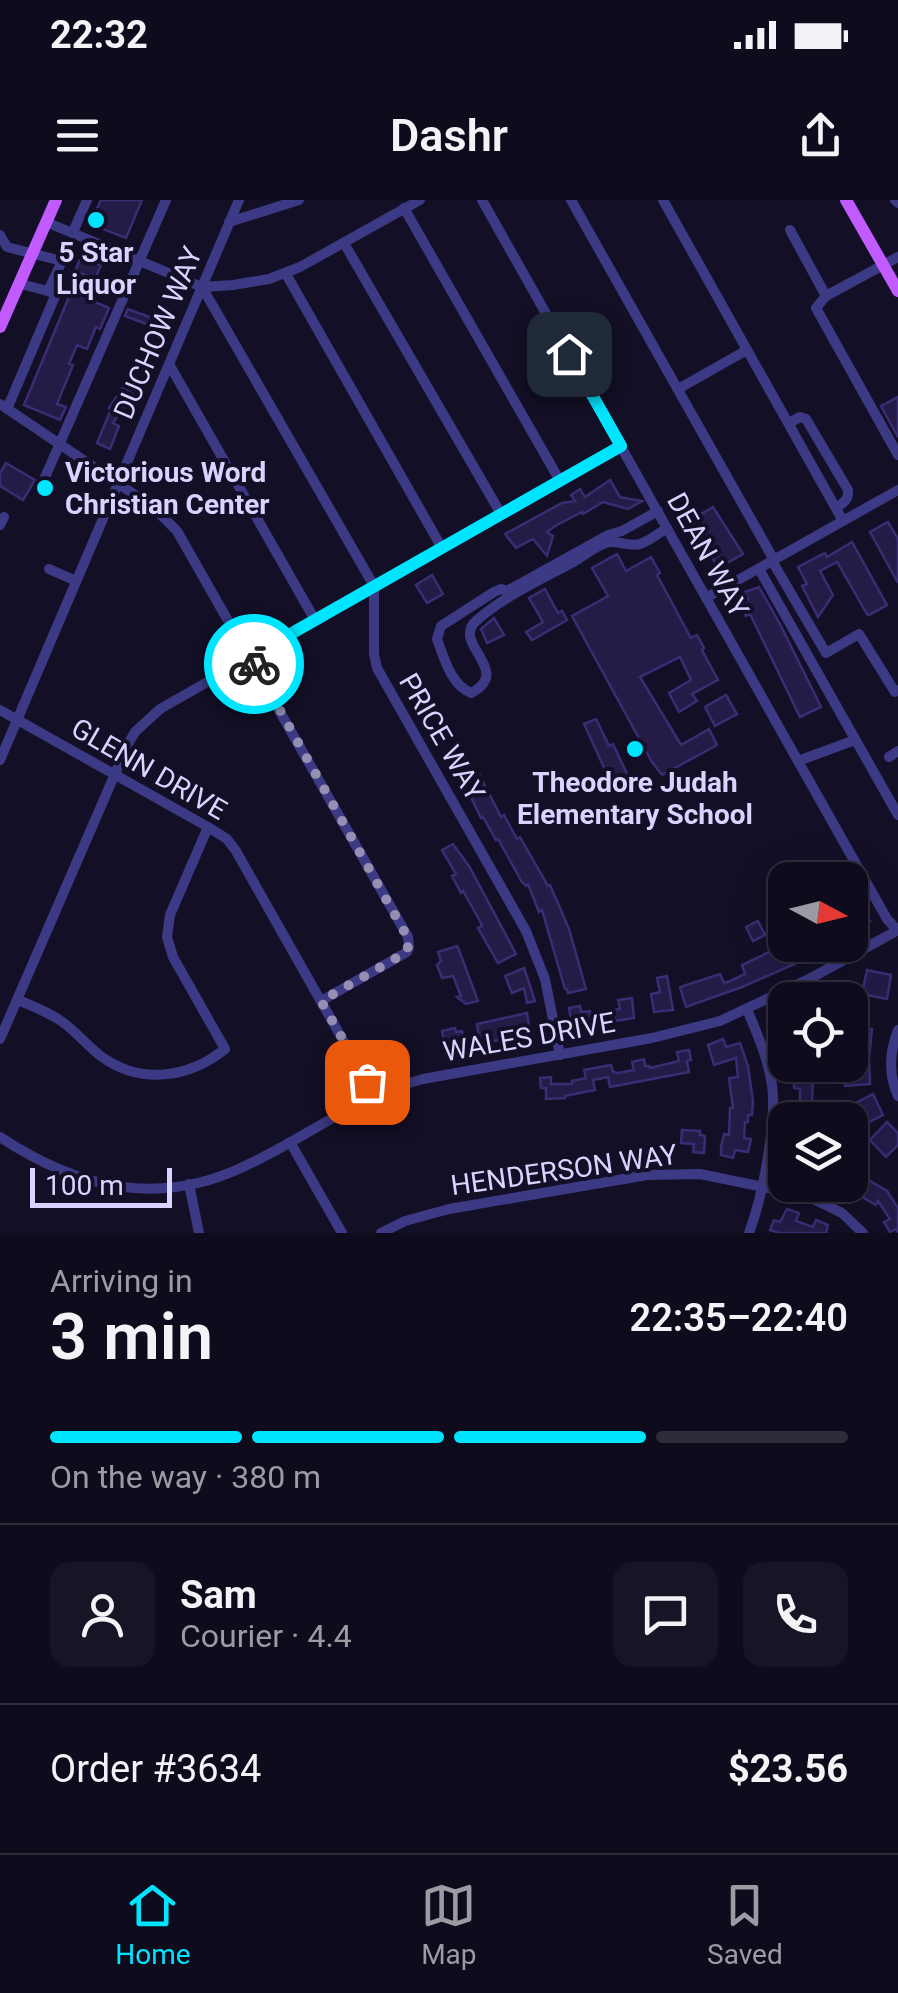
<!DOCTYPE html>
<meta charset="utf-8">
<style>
body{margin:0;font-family:Roboto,sans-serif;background:#171425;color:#f1f3f6;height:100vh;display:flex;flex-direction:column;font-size:38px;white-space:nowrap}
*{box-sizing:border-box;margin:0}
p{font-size:32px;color:#9b9ba3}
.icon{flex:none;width:55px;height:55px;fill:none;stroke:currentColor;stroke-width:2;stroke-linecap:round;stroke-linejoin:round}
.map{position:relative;height:1033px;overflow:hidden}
.sheet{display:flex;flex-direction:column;background:#0e0b1c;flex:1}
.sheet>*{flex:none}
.needle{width:65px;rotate:97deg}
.buttons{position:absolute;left:768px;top:662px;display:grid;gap:20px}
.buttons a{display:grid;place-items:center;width:100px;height:100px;border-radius:20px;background:#0e0b1c;box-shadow:0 10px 40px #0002,0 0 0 2px #2e2b3b;font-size:50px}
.scale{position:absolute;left:30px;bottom:25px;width:142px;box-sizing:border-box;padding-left:10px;border:5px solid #d9d4ff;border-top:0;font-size:28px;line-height:35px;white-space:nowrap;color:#d9d4ff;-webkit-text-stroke:8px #130f26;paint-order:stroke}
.pin{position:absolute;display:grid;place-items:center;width:85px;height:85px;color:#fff;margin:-42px;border-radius:20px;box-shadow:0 5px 15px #0006}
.courier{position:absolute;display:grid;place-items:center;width:100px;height:100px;margin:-50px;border:8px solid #00e5ff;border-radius:50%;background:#fff;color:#222;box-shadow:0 2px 12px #0007}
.summary em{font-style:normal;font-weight:600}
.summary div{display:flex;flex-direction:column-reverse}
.summary{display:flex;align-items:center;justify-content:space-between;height:170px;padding:0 50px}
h1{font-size:65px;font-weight:600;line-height:75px}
.bar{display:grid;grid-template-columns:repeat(4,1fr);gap:15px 10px;align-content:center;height:120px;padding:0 50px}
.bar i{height:12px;border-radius:8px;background:#2e2b3b}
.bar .active{background:#00e5ff}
.bar p{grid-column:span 4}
.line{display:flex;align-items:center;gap:25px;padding:0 50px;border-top:2px solid #2e2b3b}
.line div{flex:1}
.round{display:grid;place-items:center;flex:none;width:105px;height:105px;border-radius:20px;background:#171425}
.status{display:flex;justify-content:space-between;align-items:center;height:70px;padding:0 50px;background:#0e0b1c;direction:ltr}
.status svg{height:28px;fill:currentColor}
header{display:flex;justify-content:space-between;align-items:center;height:130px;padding:0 50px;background:#0e0b1c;font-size:45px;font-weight:600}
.tab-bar{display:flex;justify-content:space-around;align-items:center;height:140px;border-top:2px solid #2e2b3b;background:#0e0b1c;font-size:28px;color:#9b9ba3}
.tab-bar a{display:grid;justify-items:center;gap:5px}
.tab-bar .active{color:#00e5ff}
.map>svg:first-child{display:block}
</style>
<div class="status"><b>22:32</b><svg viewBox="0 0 49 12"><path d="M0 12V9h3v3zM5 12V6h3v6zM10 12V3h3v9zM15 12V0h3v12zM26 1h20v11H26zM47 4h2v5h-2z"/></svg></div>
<header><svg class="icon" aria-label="menu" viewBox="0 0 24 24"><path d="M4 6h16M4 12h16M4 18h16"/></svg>Dashr<svg class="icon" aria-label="share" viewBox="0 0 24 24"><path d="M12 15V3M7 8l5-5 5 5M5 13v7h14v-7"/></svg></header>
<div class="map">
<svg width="898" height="1033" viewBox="0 0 898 1033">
<rect width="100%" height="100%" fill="#130f26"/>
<g fill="#241b47" stroke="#3b2d73" stroke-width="2.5">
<polygon points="101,0 142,0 126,38 90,24"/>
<polygon points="81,57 101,65 95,79 75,71"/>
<polygon points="71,92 109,108 100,129 96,127 87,149 77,145 69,164 73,165 57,204 66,207 60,220 24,205"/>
<polygon points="156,108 169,114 161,133 148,127 149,125 125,116 128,109 152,118"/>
<polygon points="123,187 133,194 113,223 119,226 110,249 97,243 111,209 109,208"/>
<polygon points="898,197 898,237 881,206"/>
<polygon points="6,263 35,280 23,300 0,286 0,273"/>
<polygon points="610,280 620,297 642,301 628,309 603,302 583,314 582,312 555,326 547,332 553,336 547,356 533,339 516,348 505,334 562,303 575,301 571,295 580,289 585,297"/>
<polygon points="713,307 743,354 718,368 691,320"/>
<polygon points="888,322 898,339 898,383 870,332"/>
<polygon points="852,342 887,405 869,415 867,414 837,362 820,371 833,395 818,417 802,386 807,384 798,367 825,353 827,357"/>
<polygon points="617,354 626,371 651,357 660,373 657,375 691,438 697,435 704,448 702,450 718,480 692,494 697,501 679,512 669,493 691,480 680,457 640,477 681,545 709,529 717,545 662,575 652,562 572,416 608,396 592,368"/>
<polygon points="432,375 443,394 427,403 416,385"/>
<polygon points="759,387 781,426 821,507 800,517 750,414 746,416 740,402 748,399 745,392"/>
<polygon points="545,389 558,413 562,411 567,420 532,440 526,432 543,422 529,398"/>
<polygon points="494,418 504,435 487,443 481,429"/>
<polygon points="726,495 737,514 715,526 705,507"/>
<polygon points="596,519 609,546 613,544 628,576 612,585 584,524"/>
<polygon points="480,576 501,617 504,615 517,639 520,637 548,686 550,685 569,729 586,789 568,793 567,789 565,789 542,710 539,712 528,684 526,686 522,682 498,639 496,640 483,617 481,618 468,591"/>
<polygon points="453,644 469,666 516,754 498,763 478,728 482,726 480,721 463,691 461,693 452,676 456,674 442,650"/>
<polygon points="850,682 870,721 853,730 850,724"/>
<polygon points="758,721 765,735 753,741 746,727"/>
<polygon points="784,745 812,745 816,752 797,763 742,787 686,807 680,787 720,774 724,783 730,781 745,774 742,765"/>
<polygon points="457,746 459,750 478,801 466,804 457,797 461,796 453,776 442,778 437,765 441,761 438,752"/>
<polygon points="524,768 535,801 527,803 524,788 512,793 505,776"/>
<polygon points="867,770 891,775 887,799 862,794"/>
<polygon points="667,776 673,810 654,812 651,794 660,792 657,778"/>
<polygon points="845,782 855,800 829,800 825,793"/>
<polygon points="632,798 634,818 615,821 614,810 620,809 618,800"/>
<polygon points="580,806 581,812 590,811 592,824 572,827 569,808"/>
<polygon points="527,813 530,833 480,844 477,824"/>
<polygon points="850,826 872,829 869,858 870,884 845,886 844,865 850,865"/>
<polygon points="455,828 456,832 462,831 465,848 446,851 442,831"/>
<polygon points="723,839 726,847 740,843 748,866 753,901 752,915 748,915 748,922 745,922 744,938 751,939 748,952 735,950 733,958 721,955 721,947 724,934 729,935 730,908 733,908 729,878 738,877 736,858 714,865 708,845"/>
<polygon points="689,850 691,860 687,861 689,872 610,887 608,877 593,880 595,890 565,896 565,898 546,899 546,888 541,888 540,878 551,877 551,884 572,884 572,881 586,878 584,870 611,865 613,872 618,873 634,870 632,862 644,859 645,866 649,866 650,868 679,861 677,852"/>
<polygon points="791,865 805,865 810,880 813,880 812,901 836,901 836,910 815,909 814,920 800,920 800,889 794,888 794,876"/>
<polygon points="873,894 883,915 861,926 852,905"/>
<polygon points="887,922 898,933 898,945 886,957 870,940"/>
<polygon points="682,930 700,931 700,935 705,936 704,953 693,952 694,944 681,943"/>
<polygon points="850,969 887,991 898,1008 898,1032 896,1029 890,1032 884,1022 890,1019 878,1001 876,1005 850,990"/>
<polygon points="787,1009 799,1013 796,1021 813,1027 816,1020 828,1025 826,1033 779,1033 770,1030 774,1020 780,1022"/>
</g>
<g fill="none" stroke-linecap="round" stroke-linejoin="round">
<g stroke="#3d3a85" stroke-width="10">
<polyline points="482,0 887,719 898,731"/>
<polyline points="571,0 774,360"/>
<polyline points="663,0 843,321"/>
<polyline points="895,0 898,3"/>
<polyline points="404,8 560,281"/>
<polyline points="46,22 202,87 233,85 269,79 300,67 420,0"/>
<polyline points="229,22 299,0"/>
<polyline points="790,30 826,96"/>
<polyline points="73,32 87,0"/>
<polyline points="0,35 7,47 62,61 48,91 56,94 7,209"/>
<polyline points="344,43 501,314"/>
<polyline points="898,57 826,96 816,108 898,255"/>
<polyline points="286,74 442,348"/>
<polyline points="21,84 48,91"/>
<polyline points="202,87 374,386 374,454 377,468 526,731 545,779 560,855"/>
<polyline points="169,164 315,420"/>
<polyline points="678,189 747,150"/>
<polyline points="0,204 141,299 154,308 177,331 408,737 409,747 407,752 321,801"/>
<path d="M789,223L800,217L806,219L848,290C849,300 843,303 836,308"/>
<polyline points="43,282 166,0"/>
<path d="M658,311L622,331L608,335L507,391L501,389L494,392L441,426L437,439C444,458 451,485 471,493C514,471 451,444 476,421C504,396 542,379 575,361C585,355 598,344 609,342C619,341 631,347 640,344C649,341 659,333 667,328"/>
<polyline points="0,325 4,317"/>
<polyline points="772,361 826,453 859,434 895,492 898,490"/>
<polyline points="49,369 76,381"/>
<polyline points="759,369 898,615"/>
<polyline points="706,398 898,290"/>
<polyline points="0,510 208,627 227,639 236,651 374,895"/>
<polyline points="889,557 898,551"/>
<polyline points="0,560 239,0"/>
<polyline points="798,561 855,540"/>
<path d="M18,800C33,806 48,812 61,821C76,831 87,846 102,857C141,885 189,878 225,849L173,757L167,737L170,715L208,627"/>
<path d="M747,809C757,834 768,858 772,885C777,924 763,995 749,1033"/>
<path d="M898,830C889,853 888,874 898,896"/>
<polyline points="0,839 128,544 135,532 160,509 621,246"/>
<path d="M0,937C77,988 158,1008 245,966C306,938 357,896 423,879L652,838L720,821L813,777L898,730"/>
<polyline points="290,942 342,1033"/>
<polyline points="189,984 199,1033"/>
<polyline points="381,1033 405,1021 449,1009 647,975 700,974 807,996 842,1013 863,1033"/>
</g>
<g stroke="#c25bff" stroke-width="12">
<polyline points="846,0 898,91"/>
<polyline points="0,127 56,0"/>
</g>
</g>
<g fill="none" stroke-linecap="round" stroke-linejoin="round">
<polyline stroke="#948fb3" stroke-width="10" stroke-dasharray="0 18" points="254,464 409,740 407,752 321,801 367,882"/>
<polyline stroke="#00e5ff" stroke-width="12" points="254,464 250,457 621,246 569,154"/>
</g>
<g fill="#00e5ff" stroke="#130f26" stroke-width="4">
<circle cx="96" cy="20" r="10"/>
<circle cx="45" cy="288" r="10"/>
<circle cx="635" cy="549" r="10"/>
</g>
<g text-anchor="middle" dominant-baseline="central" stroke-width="8" stroke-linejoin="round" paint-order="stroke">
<g font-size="28" font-weight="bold" fill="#d9d4ff" stroke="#130f26">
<text x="96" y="52">5 Star<tspan x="96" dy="32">Liquor</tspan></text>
<text x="65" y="272" text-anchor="start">Victorious Word<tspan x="65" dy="32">Christian Center</tspan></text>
<text x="635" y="582">Theodore Judah<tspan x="635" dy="32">Elementary School</tspan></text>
</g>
<g font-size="28" fill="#d9d4ff" stroke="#130f26">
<text transform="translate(158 133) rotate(-67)">DUCHOW WAY</text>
<text transform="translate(708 355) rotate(61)">DEAN WAY</text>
<text transform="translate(442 537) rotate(60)">PRICE WAY</text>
<text transform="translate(149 569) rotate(30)">GLENN DRIVE</text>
<text transform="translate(529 837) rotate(-10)">WALES DRIVE</text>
<text transform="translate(564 970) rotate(-8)">HENDERSON WAY</text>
</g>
</g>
</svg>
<div class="buttons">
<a><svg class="needle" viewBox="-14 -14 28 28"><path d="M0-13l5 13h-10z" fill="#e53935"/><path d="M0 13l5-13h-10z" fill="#9b9ba3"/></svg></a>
<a><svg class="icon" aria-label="locate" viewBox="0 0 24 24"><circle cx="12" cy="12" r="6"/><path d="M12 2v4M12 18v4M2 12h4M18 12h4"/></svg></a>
<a><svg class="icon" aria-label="layers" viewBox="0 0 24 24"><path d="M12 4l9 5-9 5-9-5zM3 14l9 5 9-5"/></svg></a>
</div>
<div class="scale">100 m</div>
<div class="pin" style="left:367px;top:882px;background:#ea580c"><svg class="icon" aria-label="bag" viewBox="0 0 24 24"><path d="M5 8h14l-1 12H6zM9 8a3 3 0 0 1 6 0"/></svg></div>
<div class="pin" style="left:569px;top:154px;background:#1f2937"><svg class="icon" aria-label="home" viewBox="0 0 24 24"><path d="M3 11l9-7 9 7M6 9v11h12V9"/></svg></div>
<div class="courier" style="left:254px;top:464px"><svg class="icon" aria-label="bike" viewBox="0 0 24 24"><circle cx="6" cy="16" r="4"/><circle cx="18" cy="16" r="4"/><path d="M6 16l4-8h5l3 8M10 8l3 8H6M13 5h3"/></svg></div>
</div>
<section class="sheet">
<div class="summary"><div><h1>3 min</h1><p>Arriving in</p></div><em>22:35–22:40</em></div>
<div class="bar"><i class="active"></i><i class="active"></i><i class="active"></i><i></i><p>On the way · 380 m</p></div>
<div class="line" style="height:180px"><a class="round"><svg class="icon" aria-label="person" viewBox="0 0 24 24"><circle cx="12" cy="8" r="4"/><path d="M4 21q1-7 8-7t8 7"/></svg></a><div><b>Sam</b><p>Courier · 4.4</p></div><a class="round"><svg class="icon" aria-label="chat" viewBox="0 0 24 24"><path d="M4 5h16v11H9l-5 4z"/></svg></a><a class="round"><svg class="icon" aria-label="phone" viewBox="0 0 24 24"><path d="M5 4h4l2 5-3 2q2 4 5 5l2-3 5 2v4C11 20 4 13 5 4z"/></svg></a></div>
<div class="line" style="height:130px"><div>Order #3634</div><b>$23.56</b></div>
</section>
<nav class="tab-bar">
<a class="active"><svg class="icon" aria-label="home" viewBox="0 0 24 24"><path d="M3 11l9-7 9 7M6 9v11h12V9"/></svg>Home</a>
<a><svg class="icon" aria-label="map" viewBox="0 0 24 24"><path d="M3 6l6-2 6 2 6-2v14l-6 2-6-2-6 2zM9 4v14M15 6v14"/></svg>Map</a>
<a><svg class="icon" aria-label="saved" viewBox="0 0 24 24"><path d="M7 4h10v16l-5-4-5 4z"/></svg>Saved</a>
</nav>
